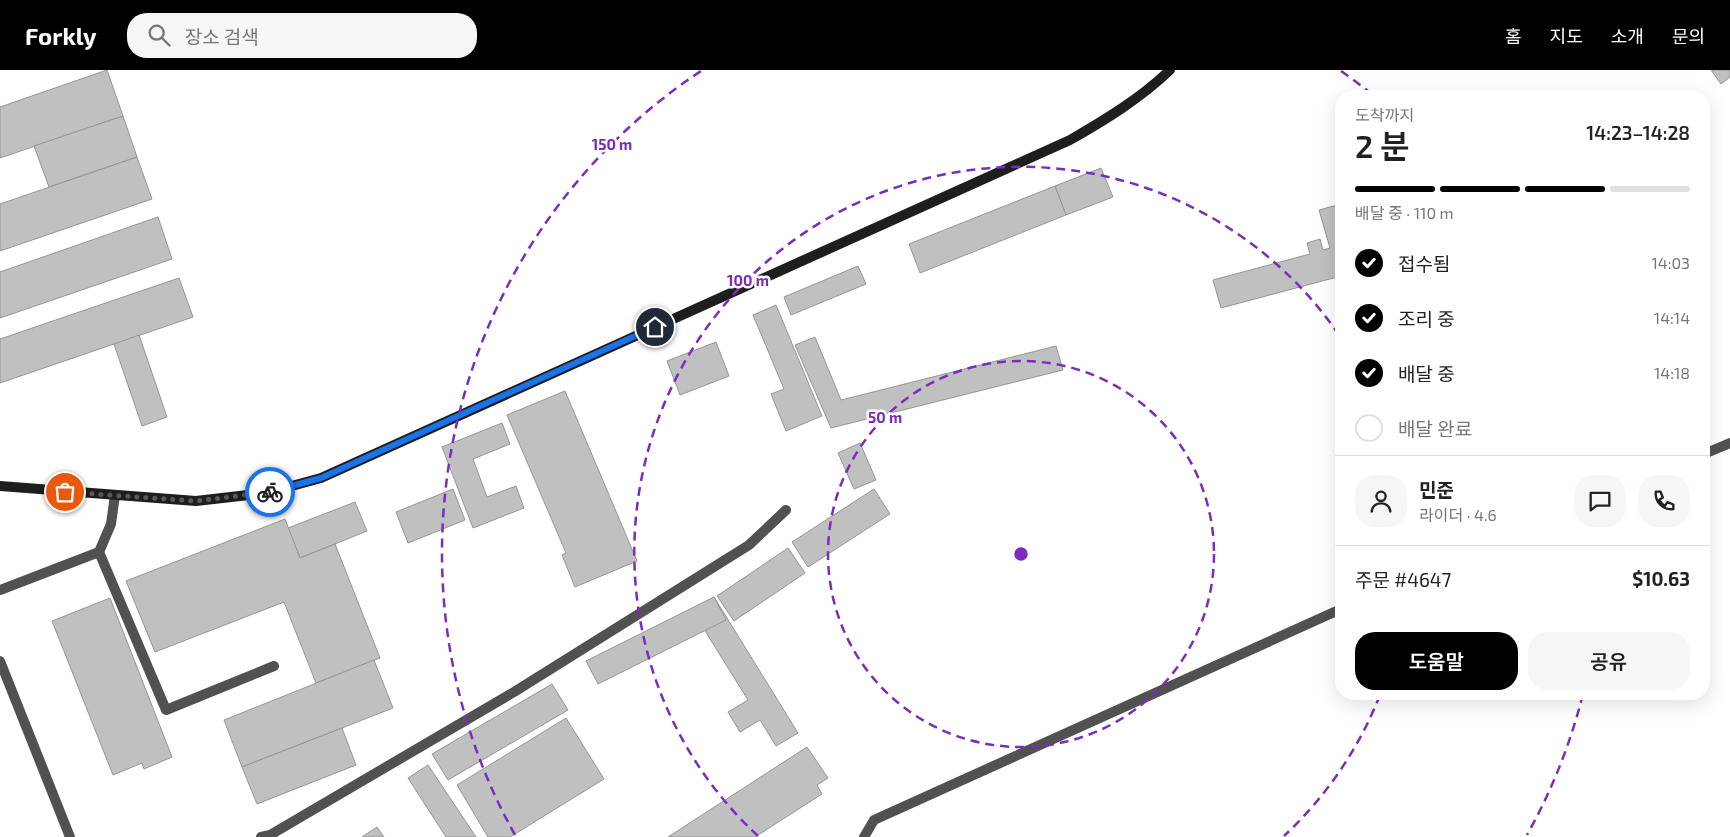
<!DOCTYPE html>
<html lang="ko">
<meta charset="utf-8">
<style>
body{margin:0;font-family:"Exo 2","Noto Sans KR",sans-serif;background:#f6f6f6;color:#222;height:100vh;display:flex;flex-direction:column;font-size:19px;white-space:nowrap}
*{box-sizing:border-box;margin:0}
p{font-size:16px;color:#767676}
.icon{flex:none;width:28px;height:28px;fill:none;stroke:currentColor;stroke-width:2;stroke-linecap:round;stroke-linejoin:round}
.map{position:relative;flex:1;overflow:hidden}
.panel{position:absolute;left:1335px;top:20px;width:375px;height:610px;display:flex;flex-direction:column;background:#fff;border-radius:20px;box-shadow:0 5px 20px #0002}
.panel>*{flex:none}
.pin{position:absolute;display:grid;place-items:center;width:42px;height:42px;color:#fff;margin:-21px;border:2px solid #fff;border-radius:50%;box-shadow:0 1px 5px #0007}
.courier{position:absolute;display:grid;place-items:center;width:50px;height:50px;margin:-25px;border:4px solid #1a73e8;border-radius:50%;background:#fff;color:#222;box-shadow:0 1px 6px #0007}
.headline em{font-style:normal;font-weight:600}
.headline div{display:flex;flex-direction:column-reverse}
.headline{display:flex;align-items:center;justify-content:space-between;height:85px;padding:0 20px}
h1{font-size:32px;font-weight:600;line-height:38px}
.bar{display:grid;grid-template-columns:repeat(4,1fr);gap:8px 5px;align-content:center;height:60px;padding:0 20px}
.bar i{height:6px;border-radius:4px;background:#e0e0e0}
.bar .active{background:#000}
.bar p{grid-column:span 4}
.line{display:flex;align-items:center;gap:12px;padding:0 20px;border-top:1px solid #e0e0e0}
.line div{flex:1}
.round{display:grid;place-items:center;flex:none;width:52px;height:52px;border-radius:20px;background:#f6f6f6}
ol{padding:0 20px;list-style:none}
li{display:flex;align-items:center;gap:15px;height:55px}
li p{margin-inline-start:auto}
li .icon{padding:5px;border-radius:50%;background:#000;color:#fff;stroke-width:4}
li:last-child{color:#767676}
li i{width:28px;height:28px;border:2px solid #e0e0e0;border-radius:50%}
.cta{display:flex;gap:10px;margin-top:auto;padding:10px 20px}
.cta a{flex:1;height:58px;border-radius:20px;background:#000;color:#fff;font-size:20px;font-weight:600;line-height:58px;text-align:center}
.cta a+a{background:#f6f6f6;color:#222}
header{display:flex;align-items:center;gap:30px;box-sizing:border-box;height:70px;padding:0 25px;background:#000;color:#fff}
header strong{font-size:24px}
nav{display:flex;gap:28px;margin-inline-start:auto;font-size:18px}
.search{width:350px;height:45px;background:#f6f6f6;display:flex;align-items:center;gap:12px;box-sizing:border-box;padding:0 18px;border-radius:20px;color:#767676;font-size:19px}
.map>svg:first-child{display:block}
</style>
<header>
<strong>Forkly</strong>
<div class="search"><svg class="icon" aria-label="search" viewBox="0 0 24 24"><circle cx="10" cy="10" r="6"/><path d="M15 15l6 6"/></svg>장소 검색</div>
<nav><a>홈</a><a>지도</a><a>소개</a><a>문의</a></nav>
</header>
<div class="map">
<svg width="1730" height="767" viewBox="0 0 1730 767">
<rect width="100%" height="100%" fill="#fff"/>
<g fill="#c0c0c0" stroke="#959595">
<polygon points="107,0 123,46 0,88 0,37"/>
<polygon points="1711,0 1730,0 1730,7 1721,14"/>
<polygon points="123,46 137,87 49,117 34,76"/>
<polygon points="137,87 152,129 0,181 0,134"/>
<polygon points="1101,98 1113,127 1066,145 1055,116"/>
<polygon points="1055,116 1066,145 920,203 909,174"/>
<polygon points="1341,134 1341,206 1221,238 1213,210 1310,184 1307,173 1320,169 1323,180 1330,178 1319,140"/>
<polygon points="158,147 172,189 0,248 0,202"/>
<polygon points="858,196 866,214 791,245 784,227"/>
<polygon points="179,208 193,247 0,313 0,269"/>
<polygon points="776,235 822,346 786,361 771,324 784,319 753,245"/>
<polygon points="139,265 167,347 142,356 114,274"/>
<polygon points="815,267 841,330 1056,276 1063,300 831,358 795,275"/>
<polygon points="716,272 729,306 680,325 667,291"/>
<polygon points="565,321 637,491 575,517 562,485 566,483 507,345"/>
<polygon points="502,353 510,374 473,389 487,427 516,416 524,438 473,458 442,377"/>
<polygon points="860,373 876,410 854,419 838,383"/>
<polygon points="453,419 465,450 408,473 396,442"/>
<polygon points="874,419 890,444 808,497 792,472"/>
<polygon points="355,432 367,461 300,488 288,458"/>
<polygon points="285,449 300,488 335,474 380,588 316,613 284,532 155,582 126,511"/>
<polygon points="788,478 805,503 734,551 717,526"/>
<polygon points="714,527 798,663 776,676 760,650 740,662 728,642 748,630 692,540"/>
<polygon points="714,527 726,550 598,614 586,591"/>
<polygon points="110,528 172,687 144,699 142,693 113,705 52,551"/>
<polygon points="374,590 393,638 242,697 224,650"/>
<polygon points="552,614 568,640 448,710 432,684"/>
<polygon points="566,648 604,709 510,767 488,767 457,715"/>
<polygon points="342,658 356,695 257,734 242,697"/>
<polygon points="807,677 828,708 817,715 822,724 755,767 668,767"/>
<polygon points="428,695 476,767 446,767 408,708"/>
<polygon points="377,757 384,767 362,767"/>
</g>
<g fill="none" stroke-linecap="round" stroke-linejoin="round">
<g stroke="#515151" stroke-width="10">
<polyline points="99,482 166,640 274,596"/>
<polyline points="0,520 99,482 111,454 115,425"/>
<polyline points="0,591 70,767"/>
<polyline points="261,767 270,765 514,622 749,475 786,440"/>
</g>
<g stroke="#515151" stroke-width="10">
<polyline points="1704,384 1730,373"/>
<polyline points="864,767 874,750 1341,539"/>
</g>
<path stroke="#1e1e1e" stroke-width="10" d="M0,416L196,431L266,423L321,408L1070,70C1105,50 1141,28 1170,0"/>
</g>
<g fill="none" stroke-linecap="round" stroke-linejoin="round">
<polyline stroke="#595959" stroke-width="5" stroke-dasharray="0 9" points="65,422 196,431 270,422"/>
<polyline stroke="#1a73e8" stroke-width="6" points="270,422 321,408 655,257"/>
</g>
<g fill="none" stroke="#7b2cbf" stroke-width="2.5" stroke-dasharray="9 6">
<circle cx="1021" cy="484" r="193"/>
<path d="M1380 625A386 386 0 0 1 1284 766M758 766A386 386 0 1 1 1341 268"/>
<path d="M1583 624A579 579 0 0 1 1527 765M515 765A579 579 0 0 1 701 1M1341 1A579 579 0 0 1 1373 25"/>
</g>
<circle cx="1021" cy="484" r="8" fill="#7b2cbf" stroke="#fff" stroke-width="2.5"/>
<g font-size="15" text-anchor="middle" font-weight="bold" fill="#7b2cbf" stroke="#fff" stroke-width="5" stroke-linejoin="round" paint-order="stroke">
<text x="612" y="80">150 m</text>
<text x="748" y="216">100 m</text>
<text x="885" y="353">50 m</text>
</g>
</svg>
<div class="pin" style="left:65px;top:422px;background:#ea580c"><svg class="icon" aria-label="bag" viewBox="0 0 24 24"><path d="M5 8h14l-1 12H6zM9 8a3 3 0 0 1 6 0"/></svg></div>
<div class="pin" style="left:655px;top:257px;background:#1f2937"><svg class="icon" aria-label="home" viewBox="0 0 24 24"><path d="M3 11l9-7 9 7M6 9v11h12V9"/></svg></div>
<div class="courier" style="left:270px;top:422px"><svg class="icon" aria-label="bike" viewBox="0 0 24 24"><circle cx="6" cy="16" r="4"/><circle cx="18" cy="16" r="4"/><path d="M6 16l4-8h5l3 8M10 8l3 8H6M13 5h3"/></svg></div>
<section class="panel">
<div class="headline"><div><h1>2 분</h1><p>도착까지</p></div><em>14:23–14:28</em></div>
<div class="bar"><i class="active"></i><i class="active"></i><i class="active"></i><i></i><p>배달 중 · 110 m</p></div>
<ol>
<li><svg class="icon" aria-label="check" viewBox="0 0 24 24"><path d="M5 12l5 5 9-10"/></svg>접수됨<p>14:03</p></li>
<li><svg class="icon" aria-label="check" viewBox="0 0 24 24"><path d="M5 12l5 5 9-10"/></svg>조리 중<p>14:14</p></li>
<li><svg class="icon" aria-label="check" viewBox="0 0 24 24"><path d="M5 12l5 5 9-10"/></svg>배달 중<p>14:18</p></li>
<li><i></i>배달 완료</li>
</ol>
<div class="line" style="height:90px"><a class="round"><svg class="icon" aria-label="person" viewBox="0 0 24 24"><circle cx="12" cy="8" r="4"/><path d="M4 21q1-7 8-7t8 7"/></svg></a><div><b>민준</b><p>라이더 · 4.6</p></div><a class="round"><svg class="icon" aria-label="chat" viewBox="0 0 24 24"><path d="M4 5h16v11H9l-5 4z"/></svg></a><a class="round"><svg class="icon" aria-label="phone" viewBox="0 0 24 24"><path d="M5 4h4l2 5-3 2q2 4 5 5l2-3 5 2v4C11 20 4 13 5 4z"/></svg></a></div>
<div class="line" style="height:65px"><div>주문 #4647</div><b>$10.63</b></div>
<div class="cta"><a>도움말</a><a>공유</a></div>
</section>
</div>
